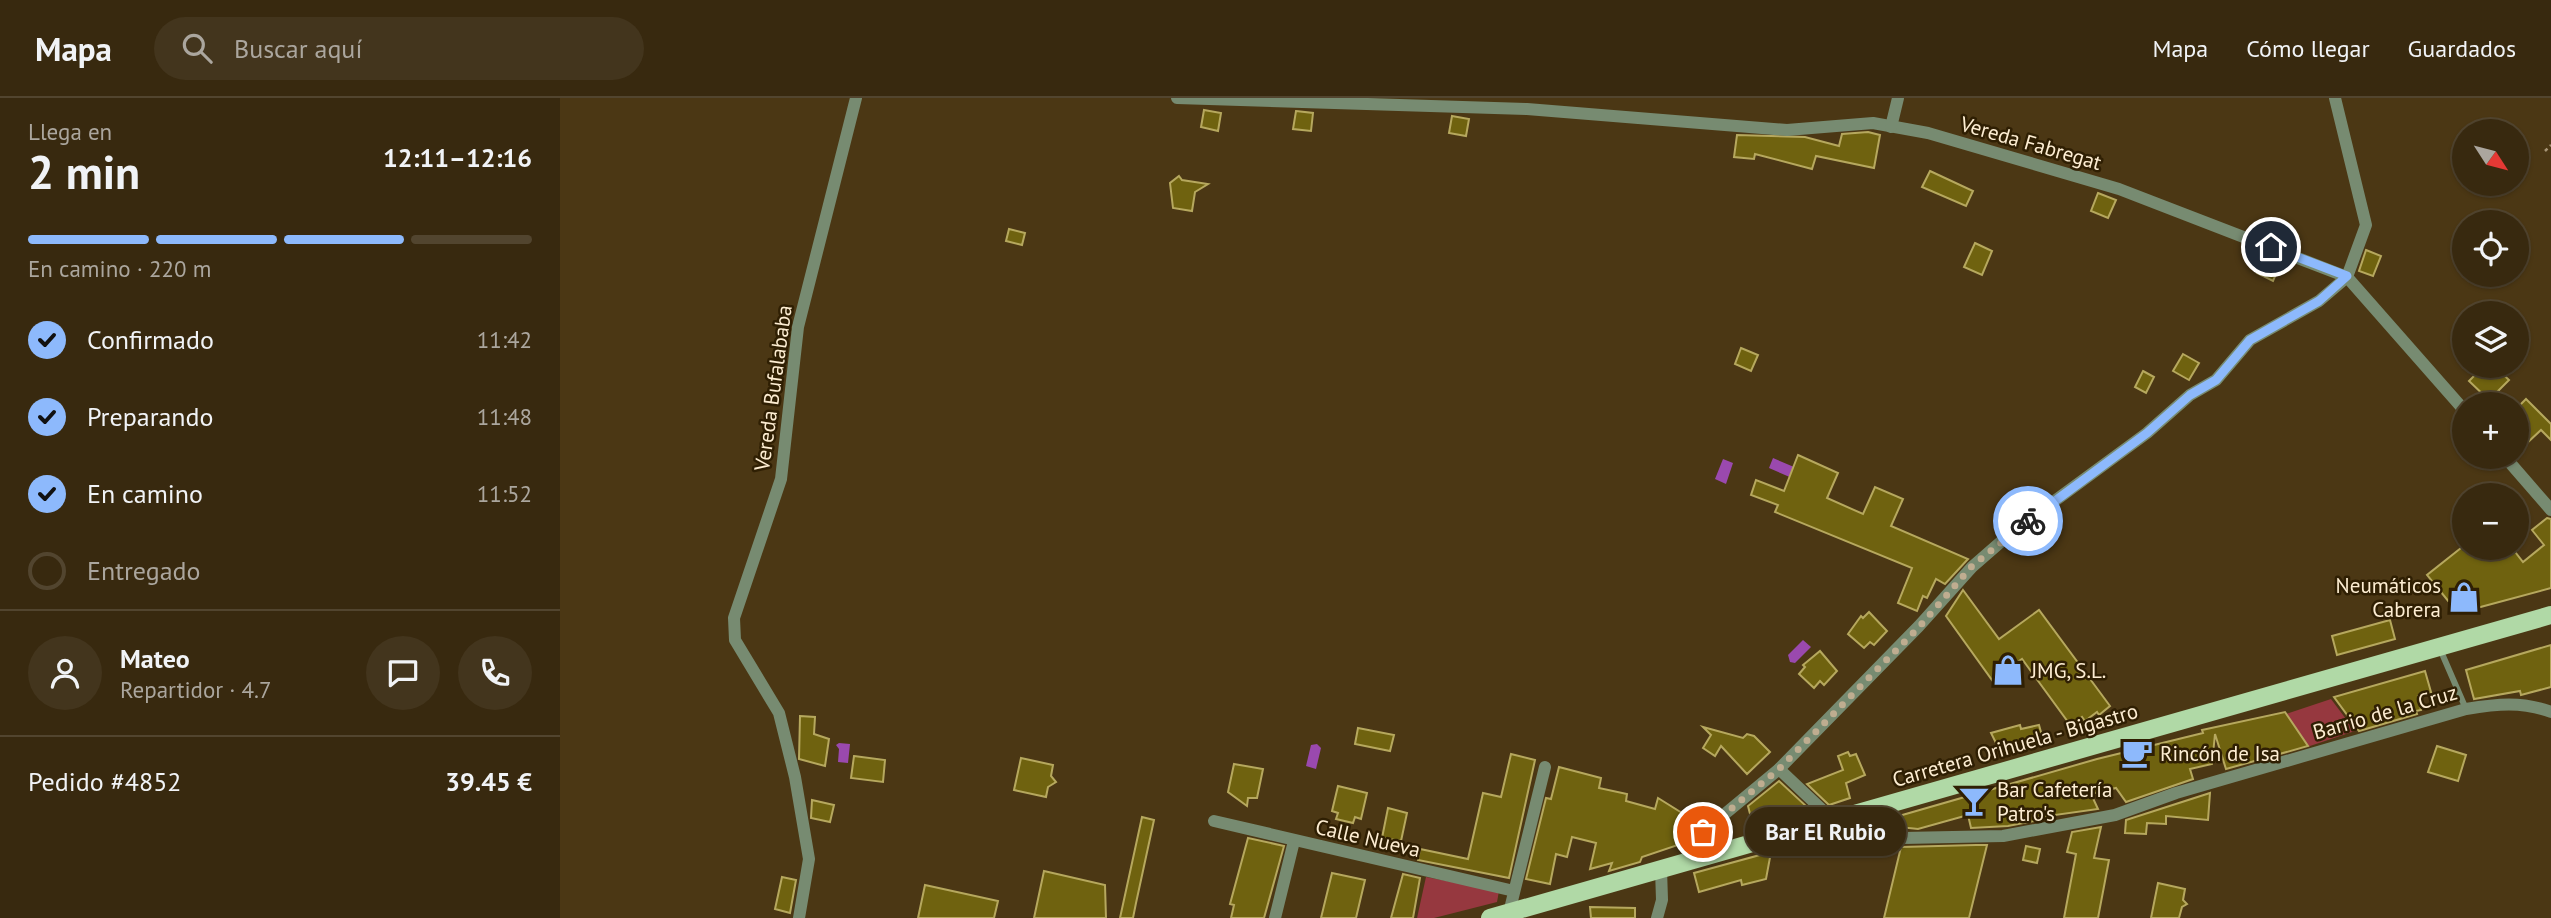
<!DOCTYPE html>
<html lang="es">
<meta charset="utf-8">
<style>
body{margin:0;font-family:"PT Sans",sans-serif;background:#43351d;color:#f1f3f6;height:100vh;display:flex;flex-direction:column;font-size:26px;white-space:nowrap}
*{box-sizing:border-box;margin:0}
p{font-size:23px;color:#aba69e}
.icon{flex:none;width:38px;height:38px;fill:none;stroke:currentColor;stroke-width:2;stroke-linecap:round;stroke-linejoin:round}
.map{position:relative;flex:1;overflow:hidden}
.side{display:flex;flex-direction:column;background:#38290f;width:560px}
.side>*{flex:none}
.needle{width:46px;rotate:126deg}
.fabs{position:absolute;left:1892px;top:21px;display:grid;gap:14px}
.fabs a{display:grid;place-items:center;width:77px;height:77px;border-radius:50%;background:#38290f;box-shadow:0 2px 5px #0004,0 0 0 2px #52452f;font-size:35px}
.pin{position:absolute;display:grid;place-items:center;width:60px;height:60px;color:#fff;margin:-30px;border:4px solid #fff;border-radius:50%;box-shadow:0 2px 7px #0007}
.courier{position:absolute;display:grid;place-items:center;width:70px;height:70px;margin:-35px;border:5px solid #8db9fc;border-radius:50%;background:#fff;color:#222;box-shadow:0 2px 9px #0007}
.bubble{position:absolute;height:49px;border-radius:24px;background:#38290f;box-shadow:0 2px 5px #0004,0 0 0 2px #52452f;font-size:23px;font-weight:700;line-height:49px;text-align:center}
.head em{font-style:normal;font-weight:700}
.head div{display:flex;flex-direction:column-reverse}
.head{display:flex;align-items:center;justify-content:space-between;height:119px;padding:0 28px}
h1{font-size:46px;font-weight:700;line-height:52px}
.bar{display:grid;grid-template-columns:repeat(4,1fr);gap:10px 7px;align-content:center;height:84px;padding:0 28px}
.bar i{height:9px;border-radius:5px;background:#52452f}
.bar .on{background:#8db9fc}
.bar p{grid-column:span 4}
.line{display:flex;align-items:center;gap:18px;padding:0 28px;border-top:2px solid #52452f}
.line div{flex:1}
.round{display:grid;place-items:center;flex:none;width:74px;height:74px;border-radius:37px;background:#43351d}
ol{padding:0 28px;list-style:none}
li{display:flex;align-items:center;gap:21px;height:77px}
li p{margin-inline-start:auto}
li .icon{padding:7px;border-radius:50%;background:#8db9fc;color:#111;stroke-width:4}
li:last-child{color:#aba69e}
li i{width:38px;height:38px;border:4px solid #52452f;border-radius:50%}
header{display:flex;align-items:center;gap:42px;box-sizing:border-box;height:98px;padding:0 35px;background:#38290f;border-bottom:2px solid #52452f}
header strong{font-size:33px}
nav{display:flex;gap:38px;margin-inline-start:auto;font-size:24px}
.search{width:490px;height:63px;background:#43351d;display:flex;align-items:center;gap:18px;box-sizing:border-box;padding:0 24px;border-radius:38px;color:#aba69e;font-size:26px}
main{display:flex;flex:1;min-height:0}
.map>svg:first-child{display:block}
</style>
<header>
<strong>Mapa</strong>
<div class="search"><svg class="icon" aria-label="search" viewBox="0 0 24 24"><circle cx="10" cy="10" r="6"/><path d="M15 15l6 6"/></svg>Buscar aquí</div>
<nav><a>Mapa</a><a>Cómo llegar</a><a>Guardados</a></nav>
</header>
<main>
<section class="side">
<div class="head"><div><h1>2 min</h1><p>Llega en</p></div><em>12:11–12:16</em></div>
<div class="bar"><i class="on"></i><i class="on"></i><i class="on"></i><i></i><p>En camino · 220 m</p></div>
<ol>
<li><svg class="icon" aria-label="check" viewBox="0 0 24 24"><path d="M5 12l5 5 9-10"/></svg>Confirmado<p>11:42</p></li>
<li><svg class="icon" aria-label="check" viewBox="0 0 24 24"><path d="M5 12l5 5 9-10"/></svg>Preparando<p>11:48</p></li>
<li><svg class="icon" aria-label="check" viewBox="0 0 24 24"><path d="M5 12l5 5 9-10"/></svg>En camino<p>11:52</p></li>
<li><i></i>Entregado</li>
</ol>
<div class="line" style="height:126px"><a class="round"><svg class="icon" aria-label="person" viewBox="0 0 24 24"><circle cx="12" cy="8" r="4"/><path d="M4 21q1-7 8-7t8 7"/></svg></a><div><b>Mateo</b><p>Repartidor · 4.7</p></div><a class="round"><svg class="icon" aria-label="chat" viewBox="0 0 24 24"><path d="M4 5h16v11H9l-5 4z"/></svg></a><a class="round"><svg class="icon" aria-label="phone" viewBox="0 0 24 24"><path d="M5 4h4l2 5-3 2q2 4 5 5l2-3 5 2v4C11 20 4 13 5 4z"/></svg></a></div>
<div class="line" style="height:91px"><div>Pedido #4852</div><b>39.45 €</b></div>
</section>
<div class="map">
<svg width="1991" height="820" viewBox="0 0 1991 820">
<rect width="100%" height="100%" fill="#4b3714"/>
<g fill="#96383f">
<polygon points="1771,601 1795,633 1747,649 1723,617"/>
<polygon points="866,779 939,793 937,804 874,820 857,820"/>
</g>
<g fill="#9a49ae">
<polygon points="1213,360 1234,369 1232,380 1209,370"/>
<polygon points="1163,361 1173,365 1166,386 1155,381"/>
<polygon points="1243,542 1251,549 1235,565 1230,564 1228,557"/>
<polygon points="279,645 290,646 288,665 278,664 279,651 276,647"/>
<polygon points="757,646 761,650 756,671 746,668 751,647"/>
</g>
<g fill="#6f620f" stroke="#b6a85e" stroke-width="2">
<polygon points="644,12 661,15 658,33 641,29"/>
<polygon points="736,13 753,15 751,33 733,31"/>
<polygon points="892,18 909,21 906,38 889,35"/>
<polygon points="1308,34 1320,37 1314,70 1256,58 1252,71 1195,56 1194,61 1174,59 1177,37 1245,39 1279,48 1282,36"/>
<polygon points="1370,73 1413,93 1406,108 1362,89"/>
<polygon points="619,78 622,82 648,86 635,94 632,113 613,110 610,85"/>
<polygon points="1538,95 1556,102 1548,120 1531,113"/>
<polygon points="449,131 465,135 462,147 446,143"/>
<polygon points="1415,145 1432,153 1422,177 1404,169"/>
<polygon points="1806,152 1821,158 1813,178 1799,173"/>
<polygon points="1706,157 1722,163 1713,183 1697,175"/>
<polygon points="1181,250 1198,257 1191,273 1175,266"/>
<polygon points="1623,256 1639,265 1629,282 1613,273"/>
<polygon points="1924,268 1934,268 1949,282 1929,302 1909,283"/>
<polygon points="1583,273 1594,279 1586,295 1575,289"/>
<polygon points="1966,301 1991,326 1991,342 1981,332 1967,345 1956,334 1956,311"/>
<polygon points="1238,357 1278,375 1267,400 1303,416 1315,389 1343,401 1331,428 1408,461 1385,486 1376,481 1367,500 1363,498 1357,513 1338,505 1352,470 1215,414 1218,407 1191,397 1196,382 1224,393"/>
<polygon points="1987,420 1991,421 1991,490 1898,515 1867,477 1901,450 1952,450 1963,464 1984,447 1972,432"/>
<polygon points="1403,492 1439,541 1479,512 1550,608 1539,617 1537,614 1525,623 1522,619 1511,628 1462,561 1432,582 1386,518"/>
<polygon points="1309,514 1327,533 1314,547 1310,544 1304,550 1288,536 1301,518 1303,520"/>
<polygon points="1830,522 1835,541 1777,557 1772,538"/>
<polygon points="1991,547 1991,589 1961,597 1960,593 1914,601 1906,572"/>
<polygon points="1260,553 1277,573 1264,587 1260,583 1254,590 1239,576 1245,569 1243,567"/>
<polygon points="1865,573 1871,594 1858,598 1861,612 1856,613 1857,616 1799,633 1774,599"/>
<polygon points="1725,614 1748,648 1666,671 1655,636 1652,666 1630,671 1633,681 1566,704 1556,690 1531,696 1538,711 1473,720 1474,723 1448,728 1411,730 1408,717 1358,731 1311,726 1537,661 1643,635 1642,632"/>
<polygon points="240,618 255,619 254,636 269,641 265,668 239,661"/>
<polygon points="1460,627 1461,631 1479,627 1484,645 1442,657 1431,635"/>
<polygon points="1143,629 1183,640 1187,636 1194,638 1210,654 1187,676 1161,648 1155,658 1143,650 1151,637"/>
<polygon points="798,630 834,637 830,653 795,646"/>
<polygon points="1877,648 1906,657 1898,683 1868,674"/>
<polygon points="1288,654 1290,658 1296,656 1305,677 1286,685 1290,700 1269,707 1247,686 1283,672 1278,658"/>
<polygon points="951,656 975,662 949,780 858,762 860,751 908,761 923,695 941,699"/>
<polygon points="294,658 325,662 323,684 291,680"/>
<polygon points="461,660 493,667 491,678 496,684 488,689 486,699 454,692"/>
<polygon points="674,666 703,671 697,700 688,700 687,708 668,694"/>
<polygon points="999,669 1041,680 1039,690 1067,696 1066,703 1095,711 1098,700 1138,725 1121,746 1082,759 1080,764 1049,773 1052,765 1030,771 1036,745 1012,739 1007,759 996,756 990,786 966,781 986,700 991,701"/>
<polygon points="1219,683 1246,708 1240,716 1194,731 1188,708"/>
<polygon points="778,688 807,695 801,721 795,719 793,725 776,721 778,715 772,713"/>
<polygon points="1650,695 1648,722 1606,718 1606,726 1587,725 1586,736 1565,735 1566,722"/>
<polygon points="252,702 274,707 270,724 251,720"/>
<polygon points="828,710 847,715 841,743 822,740"/>
<polygon points="582,719 594,722 576,805 573,820 560,820"/>
<polygon points="1541,729 1534,760 1549,762 1538,820 1504,820 1516,756 1507,754 1512,734"/>
<polygon points="688,740 724,748 704,820 671,820 674,807 670,806"/>
<polygon points="1416,747 1427,747 1409,820 1324,820 1341,749"/>
<polygon points="1466,748 1480,751 1477,765 1463,762"/>
<polygon points="1211,754 1206,781 1182,787 1181,782 1139,794 1134,775"/>
<polygon points="484,773 545,787 546,820 474,820"/>
<polygon points="772,775 805,782 796,820 761,820"/>
<polygon points="843,776 860,780 853,820 831,820"/>
<polygon points="222,779 236,782 230,815 215,811"/>
<polygon points="1598,785 1625,791 1623,802 1627,806 1622,809 1619,820 1591,820"/>
<polygon points="365,787 438,803 434,820 358,820"/>
<polygon points="1030,809 1075,810 1075,820 1031,820"/>
</g>
<g fill="none" stroke-linecap="round" stroke-linejoin="round">
<polyline stroke="#a79576" stroke-width="2.5" stroke-dasharray="3.5 3.5" stroke-linecap="butt" points="1985,53 1991,47"/>
<polyline stroke="#778b71" stroke-width="6" points="1880,551 1906,611"/>
<g stroke="#778b71" stroke-width="12">
<polyline points="617,0 967,11 1227,32 1313,25 1368,35 1559,91 1787,179 1904,312"/>
<polyline points="1331,29 1338,0"/>
<polyline points="1945,359 1991,412"/>
<polyline points="1219,671 1274,723"/>
<polyline points="654,723 954,793"/>
<path d="M1262,727L1343,740L1443,738L1555,717L1616,695L1906,611C1936,606 1962,603 1991,614"/>
<polyline points="1125,765 1143,734 1219,671 1359,528 1412,469 1451,435 1587,335 1630,297 1656,282 1690,242 1759,203 1787,179 1806,127 1775,0"/>
<polyline points="949,815 985,669"/>
<polyline points="239,820 249,761 235,679 219,615 175,542 174,520 221,381 238,229 296,0"/>
<polyline points="715,820 734,743"/>
<polyline points="1097,820 1102,802 1101,771"/>
</g>
<polyline stroke="#b0d9a6" stroke-width="18" points="930,820 1991,517"/>
</g>
<g fill="none" stroke-linecap="round" stroke-linejoin="round">
<polyline stroke="#bfad90" stroke-width="7" stroke-dasharray="0 12.6" points="1143,734 1219,671 1360,528 1412,468 1468,423"/>
<polyline stroke="#8db9fc" stroke-width="9" points="1468,423 1587,335 1630,297 1656,282 1690,242 1759,203 1787,178 1711,149"/>
</g>
<defs>
<symbol id="shop-bare" viewBox="-9 -9 18 18"><path d="M-5-2.5h2.3a2.7 3.5 0 0 1 5.4 0H5L5.5 6h-11ZM-1.5-2.5h3a1.5 2.3 0 0 0-3 0Z" fill="#8db9fc" stroke="#2f1f03" stroke-width="2.5" paint-order="stroke"/></symbol>
<symbol id="cafe-bare" viewBox="-9 -9 18 18"><path d="M-5.5-4.5H6V0H3Q3 3.5 0 3.5H-2.5Q-5.5 3.5-5.5 0ZM3-3.2v2h1.7v-2ZM-6 4.5H4V6H-6Z" fill="#8db9fc" stroke="#2f1f03" stroke-width="2.5" paint-order="stroke"/></symbol>
<symbol id="bar-bare" viewBox="-9 -9 18 18"><path d="M-6-5H6L.8 .8V4.5H3.5V6h-7V4.5H-.8V.8Z" fill="#8db9fc" stroke="#2f1f03" stroke-width="2.5" paint-order="stroke"/></symbol>
</defs>
<g fill-rule="evenodd">
<use href="#shop-bare" x="1882" y="477" width="44" height="44"/>
<use href="#shop-bare" x="1426" y="550" width="44" height="44"/>
<use href="#cafe-bare" x="1555" y="633" width="44" height="44"/>
<use href="#bar-bare" x="1392" y="681" width="44" height="44"/>
</g>
<g text-anchor="middle" dominant-baseline="central" stroke-width="5" stroke-linejoin="round" paint-order="stroke">
<g font-size="21" fill="#fdedd2" stroke="#2f1f03">
<text transform="translate(1471 45) rotate(16)">Vereda Fabregat</text>
<text transform="translate(213 290) rotate(-82)">Vereda Bufalababa</text>
<text transform="translate(1825 614) rotate(-16)">Barrio de la Cruz</text>
<text transform="translate(1455 647) rotate(-16)">Carretera Orihuela - Bigastro</text>
<text transform="translate(808 740) rotate(13)">Calle Nueva</text>
</g>
<g font-size="21" fill="#fdedd2" stroke="#2f1f03" text-anchor="start">
<text x="1881" y="487" text-anchor="end">Neumáticos<tspan x="1881" dy="24">Cabrera</tspan></text>
<text x="1471" y="572">JMG, S.L.</text>
<text x="1600" y="655">Rincón de Isa</text>
<text x="1437" y="691">Bar Cafetería<tspan x="1437" dy="24">Patro's</tspan></text>
</g>
</g>
</svg>
<div class="fabs">
<a><svg class="needle" viewBox="-14 -14 28 28"><path d="M0-13l5 13h-10z" fill="#e53935"/><path d="M0 13l5-13h-10z" fill="#aba69e"/></svg></a>
<a><svg class="icon" aria-label="locate" viewBox="0 0 24 24"><circle cx="12" cy="12" r="6"/><path d="M12 2v4M12 18v4M2 12h4M18 12h4"/></svg></a>
<a><svg class="icon" aria-label="layers" viewBox="0 0 24 24"><path d="M12 4l9 5-9 5-9-5zM3 14l9 5 9-5"/></svg></a>
<a>+</a>
<a>−</a>
</div>
<div class="pin" style="left:1143px;top:734px;background:#ea580c"><svg class="icon" aria-label="bag" viewBox="0 0 24 24"><path d="M5 8h14l-1 12H6zM9 8a3 3 0 0 1 6 0"/></svg></div>
<div class="pin" style="left:1711px;top:149px;background:#1f2937"><svg class="icon" aria-label="home" viewBox="0 0 24 24"><path d="M3 11l9-7 9 7M6 9v11h12V9"/></svg></div>
<div class="courier" style="left:1468px;top:423px"><svg class="icon" aria-label="bike" viewBox="0 0 24 24"><circle cx="6" cy="16" r="4"/><circle cx="18" cy="16" r="4"/><path d="M6 16l4-8h5l3 8M10 8l3 8H6M13 5h3"/></svg></div>
<div class="bubble" style="left:1185px;top:709px;width:161px">Bar El Rubio</div>
</div>
</main>
